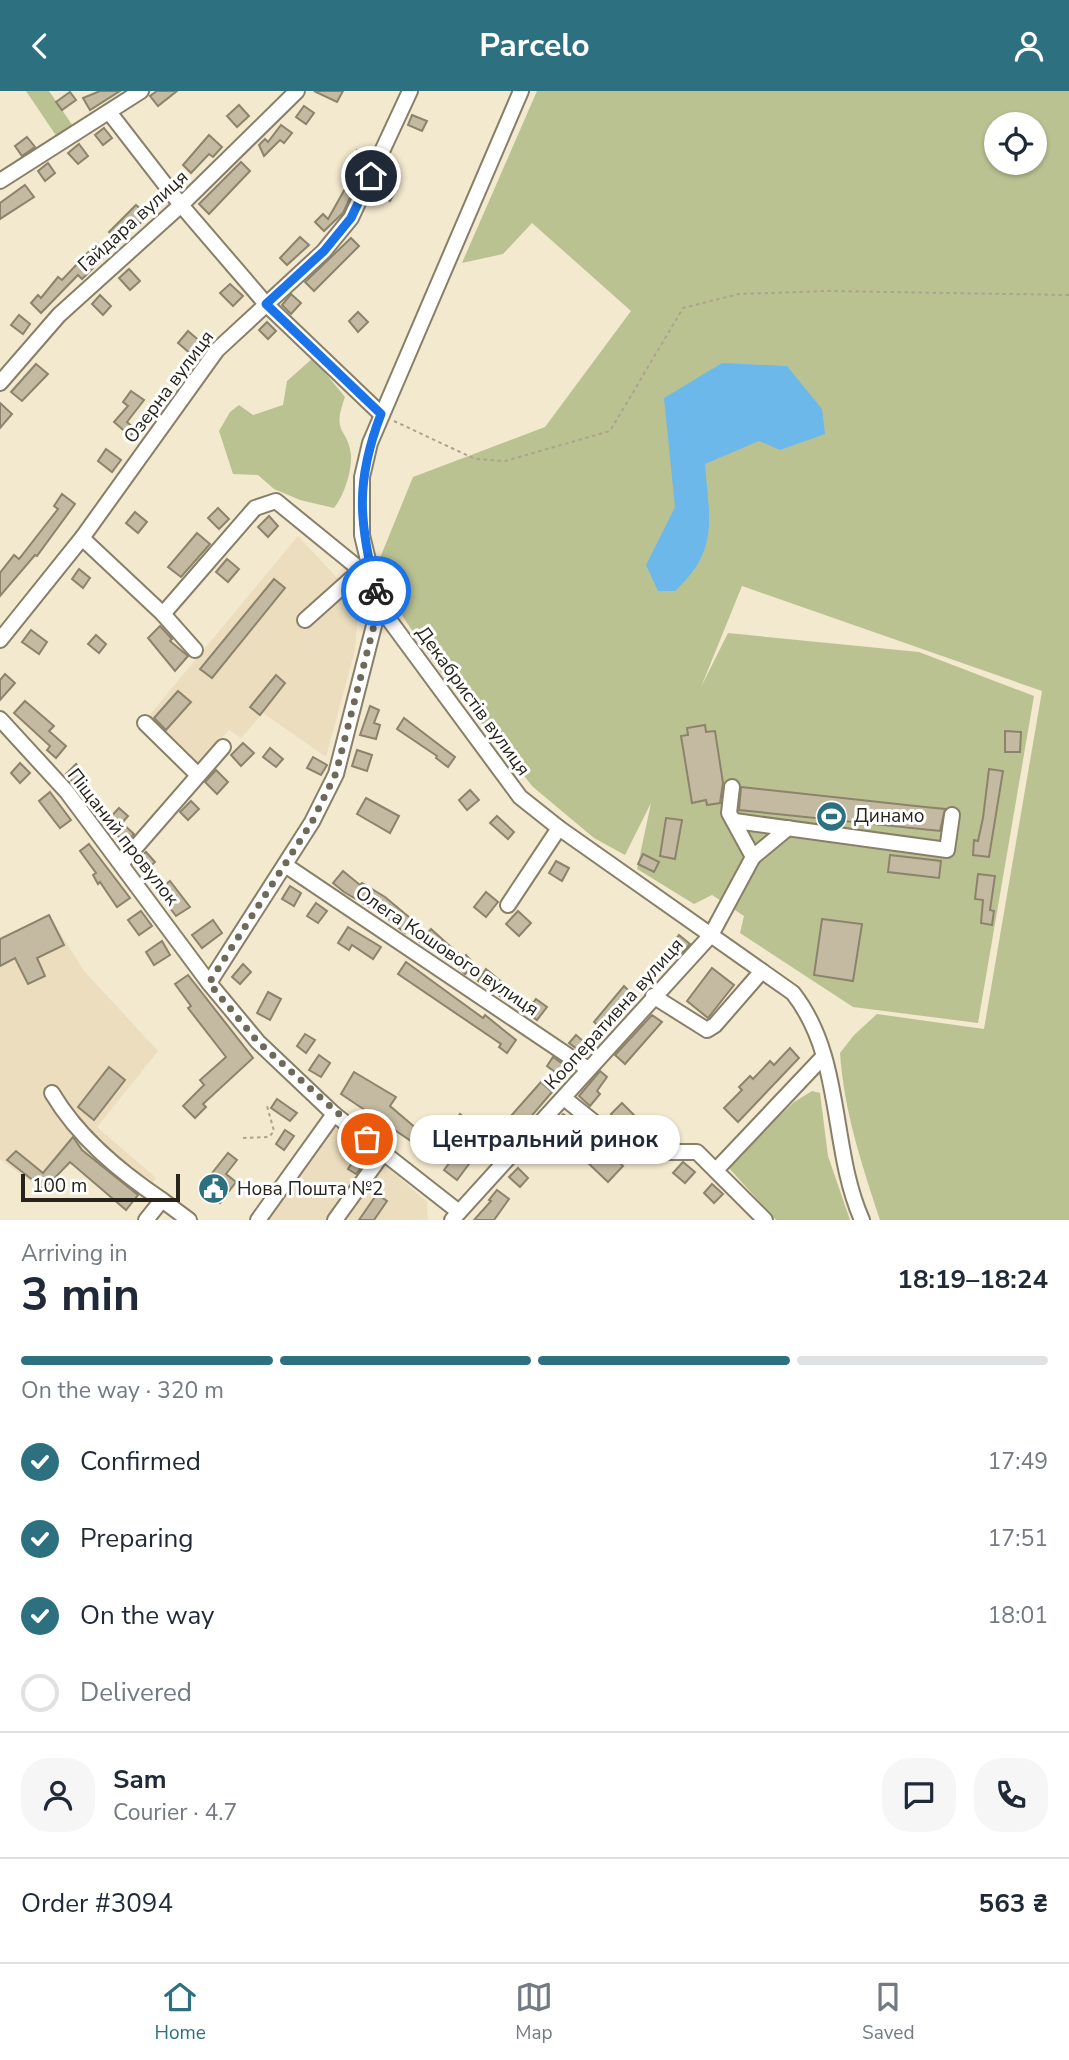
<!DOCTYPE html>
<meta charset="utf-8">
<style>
body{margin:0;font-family:"Nunito Sans",sans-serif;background:#f6f6f7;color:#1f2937;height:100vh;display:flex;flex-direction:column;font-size:26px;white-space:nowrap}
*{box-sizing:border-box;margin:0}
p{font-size:23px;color:#747a83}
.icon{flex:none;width:38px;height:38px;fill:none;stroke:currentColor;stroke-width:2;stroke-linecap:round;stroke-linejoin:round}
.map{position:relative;height:1129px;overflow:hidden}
.sheet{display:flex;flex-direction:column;background:#fff;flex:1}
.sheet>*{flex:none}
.buttons{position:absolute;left:984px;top:21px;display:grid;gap:14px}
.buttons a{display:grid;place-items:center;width:63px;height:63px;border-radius:50%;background:#fff;box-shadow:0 2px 5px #0004;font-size:35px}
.scale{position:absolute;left:21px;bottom:18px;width:159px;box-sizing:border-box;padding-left:7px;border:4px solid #28241b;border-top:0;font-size:19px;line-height:24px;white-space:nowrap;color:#28241b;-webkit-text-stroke:5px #fff;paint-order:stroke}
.pin{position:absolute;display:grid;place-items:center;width:60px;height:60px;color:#fff;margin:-30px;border:4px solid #fff;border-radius:50%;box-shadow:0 2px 7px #0007}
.courier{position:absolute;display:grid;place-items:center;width:70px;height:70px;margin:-35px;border:5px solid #1a73e8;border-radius:50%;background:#fff;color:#222;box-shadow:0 2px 9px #0007}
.bubble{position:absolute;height:49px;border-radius:24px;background:#fff;box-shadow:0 2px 5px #0004;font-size:23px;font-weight:700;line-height:49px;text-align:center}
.head em{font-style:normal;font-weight:700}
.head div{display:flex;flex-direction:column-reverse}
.head{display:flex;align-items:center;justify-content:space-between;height:119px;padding:0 21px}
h1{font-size:46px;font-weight:700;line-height:52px}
.bar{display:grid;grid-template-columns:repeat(4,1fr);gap:10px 7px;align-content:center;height:84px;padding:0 21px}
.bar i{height:9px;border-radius:5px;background:#e0e1e3}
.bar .active{background:#2d7181}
.bar p{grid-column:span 4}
.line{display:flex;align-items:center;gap:18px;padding:0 21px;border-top:2px solid #e0e1e3}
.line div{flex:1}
.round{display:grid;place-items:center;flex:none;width:74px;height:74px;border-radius:28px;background:#f6f6f7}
ol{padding:0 21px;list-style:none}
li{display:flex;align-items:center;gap:21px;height:77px}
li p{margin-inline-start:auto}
li .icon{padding:7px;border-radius:50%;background:#2d7181;color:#fff;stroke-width:4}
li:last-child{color:#747a83}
li i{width:38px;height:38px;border:4px solid #e0e1e3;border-radius:50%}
header{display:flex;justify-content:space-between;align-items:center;height:91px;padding:0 21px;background:#2d7181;color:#fff;font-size:32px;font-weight:700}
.tabs{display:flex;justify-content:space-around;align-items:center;height:98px;border-top:2px solid #e0e1e3;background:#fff;font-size:19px;color:#747a83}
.tabs a{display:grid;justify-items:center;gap:4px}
.tabs .active{color:#2d7181}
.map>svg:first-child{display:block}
</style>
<header><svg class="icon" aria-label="back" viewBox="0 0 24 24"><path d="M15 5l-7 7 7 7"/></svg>Parcelo<svg class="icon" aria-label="person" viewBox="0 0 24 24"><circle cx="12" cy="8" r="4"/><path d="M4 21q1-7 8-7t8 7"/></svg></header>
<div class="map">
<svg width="1069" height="1129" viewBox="0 0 1069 1129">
<rect width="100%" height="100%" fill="#f3e9cf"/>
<g fill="#ebddbe">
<polygon points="298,445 340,490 358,519 355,559 326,666 263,622 241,647 229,639 197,674 148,626"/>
<polygon points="49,824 84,880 158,960 97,1036 156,1087 126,1119 71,1073 41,1098 0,1068 0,846"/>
<polygon points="338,1037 345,1039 427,1111 428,1129 263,1129 330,1038"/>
</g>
<g fill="#bbc292" fill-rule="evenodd">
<polygon points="26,0 49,0 73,35 57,46"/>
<path d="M537,0H1069V1129H880C862,1074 844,1021 840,962L854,944L877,923L984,938L1042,600L742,495L701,596L728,542L919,561L1034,605L978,932L853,916L740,842L744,825L712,804L694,813L637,778L651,712L625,764L594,747L533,696L438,578L395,514L380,467L413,386L545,336L631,220L532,132L503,163L462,172ZM996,33H1034V72H996Z"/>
<path d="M313,267L345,306C331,344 348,336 351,364C352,380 344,405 334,417L300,409L274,398L258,384L233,383L219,340L230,321L239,314L253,324L283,314L287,290Z"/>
<polygon points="812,1000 820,1002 828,1065 850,1129 776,1129 727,1075 794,1011"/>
</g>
<path fill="#6db8ea" d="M722,272L787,275L822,318L825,343L780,359L759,350L705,373C709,427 720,459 675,500H658L646,474L675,416L664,307Z"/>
<g fill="#c4baa1" stroke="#8c836c" stroke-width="2">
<polygon points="100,0 120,0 90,19 83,7"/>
<polygon points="157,0 177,0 158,15 150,5"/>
<polygon points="314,0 343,0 337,11"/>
<polygon points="70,1 76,9 62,19 56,11"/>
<polygon points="239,14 249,25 237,36 227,25"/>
<polygon points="304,15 314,22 306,33 296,26"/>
<polygon points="412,24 427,30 422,40 408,34"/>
<polygon points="281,34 292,42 284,52 280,49 264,65 259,54 265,48 268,51"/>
<polygon points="104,37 112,47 103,54 95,44"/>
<polygon points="209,44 222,56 213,66 209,63 191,82 183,74"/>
<polygon points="27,46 35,56 22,65 15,55"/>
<polygon points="79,53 88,65 78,73 68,62"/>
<polygon points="357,59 369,63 363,78 343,122 324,140 315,131 323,123 328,128 346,96"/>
<polygon points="241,71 250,80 209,123 199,113"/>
<polygon points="48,72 55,82 45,90 38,80"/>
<polygon points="382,90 396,99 390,110 375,101"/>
<polygon points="25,94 34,106 0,128 0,112"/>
<polygon points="136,114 148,125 120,151 109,141"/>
<polygon points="300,146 309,154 287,174 280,167"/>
<polygon points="351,147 359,155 314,200 305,191"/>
<polygon points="97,152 108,162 82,188 78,184 41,222 31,212 38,204 41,207 58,186 62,189"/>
<polygon points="129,178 140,190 130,199 119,187"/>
<polygon points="230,193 243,205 233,215 220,202"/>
<polygon points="291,203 301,212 291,223 282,214"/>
<polygon points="100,204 111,215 103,224 92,213"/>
<polygon points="358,221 368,231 358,241 349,230"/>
<polygon points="19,224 30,233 23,243 11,234"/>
<polygon points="267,231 276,240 268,248 259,239"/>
<polygon points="188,240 202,252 192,264 178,252"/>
<polygon points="36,273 48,283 22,310 11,301"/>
<polygon points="131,300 144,309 127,331 136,339 130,345 114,331 128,315 123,311"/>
<polygon points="0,312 12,323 0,337"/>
<polygon points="106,358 121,369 112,381 98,370"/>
<polygon points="62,403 75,413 37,465 35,464 0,505 0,482 14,464 19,468 58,418 54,415"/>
<polygon points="218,417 229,428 219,438 208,427"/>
<polygon points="135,421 147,431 138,442 126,432"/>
<polygon points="269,425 278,435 268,446 258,436"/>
<polygon points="197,442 210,453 181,486 168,476"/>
<polygon points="227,468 239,478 228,491 216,481"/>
<polygon points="79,478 90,487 83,497 72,488"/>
<polygon points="274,488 285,497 212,587 200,578"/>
<polygon points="160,535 172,548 170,550 188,565 175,580 148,547"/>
<polygon points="31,539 47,551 39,563 22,551"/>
<polygon points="96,544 106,553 99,562 88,553"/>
<polygon points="5,583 15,592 0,609 0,589"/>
<polygon points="276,584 285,592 260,624 250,616"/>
<polygon points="178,600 191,611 166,639 154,627"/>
<polygon points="25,610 54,635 49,640 66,655 56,667 47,659 50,655 14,622"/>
<polygon points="370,615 379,619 374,632 380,634 376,648 360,644"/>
<polygon points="404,627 455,666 448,676 436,667 437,665 397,638"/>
<polygon points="705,634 706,641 715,640 723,692 720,712 707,714 706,709 692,712 681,645 688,644 687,637"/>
<polygon points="1005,640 1021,641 1020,661 1005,661"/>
<polygon points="243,652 254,662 241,675 231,664"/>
<polygon points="270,657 283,668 276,676 263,666"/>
<polygon points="357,659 372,664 367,680 352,675"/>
<polygon points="313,666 327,674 321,684 307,677"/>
<polygon points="20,672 30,682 20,692 11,682"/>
<polygon points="76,673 84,682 74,692 66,683"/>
<polygon points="989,678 1003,680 989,766 973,764 974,749 978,750 983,727"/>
<polygon points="216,679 228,691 217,703 205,691"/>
<polygon points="741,696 925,716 945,718 940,740 739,719"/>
<polygon points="470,699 479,709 467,719 459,709"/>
<polygon points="50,701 71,729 60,737 39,710"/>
<polygon points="366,707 399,725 390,742 357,723"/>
<polygon points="191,710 199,718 188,729 180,721"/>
<polygon points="119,717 128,725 122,732 134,743 125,753 106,731"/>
<polygon points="497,725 514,741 508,748 490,732"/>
<polygon points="666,727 682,729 675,768 660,765"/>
<polygon points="89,753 130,807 117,816 100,791 98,793 93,784 96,782 80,760"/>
<polygon points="146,761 155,771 146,779 137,769"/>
<polygon points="643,763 659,771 654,781 638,773"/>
<polygon points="890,764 941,770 939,787 888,781"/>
<polygon points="556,770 569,777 562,790 549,782"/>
<polygon points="343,780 360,794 362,792 385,806 415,831 405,842 386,826 344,801 333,792"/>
<polygon points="978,783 995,785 990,819 994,820 992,834 981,832 983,809 975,808"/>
<polygon points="170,790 190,816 176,825 157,800"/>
<polygon points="290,795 301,802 294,815 282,808"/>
<polygon points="486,801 498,811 486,826 474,816"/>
<polygon points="316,812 327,820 318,832 307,825"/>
<polygon points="141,820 152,835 139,844 128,829"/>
<polygon points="518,820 531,832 519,845 506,833"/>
<polygon points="49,824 64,854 37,867 45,885 28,893 15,867 0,875 0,848"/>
<polygon points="822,828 862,833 853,890 814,884"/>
<polygon points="213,829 222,842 202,857 192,844"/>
<polygon points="348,836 381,856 373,868 352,854 349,859 338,852"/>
<polygon points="431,838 463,867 466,864 475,874 465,883 449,866 446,869 433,857 431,859 420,851"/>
<polygon points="679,844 690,853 680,864 670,856"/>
<polygon points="162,850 170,864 154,874 146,861"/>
<polygon points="406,871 483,927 485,924 516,949 507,962 499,956 501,953 398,883"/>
<polygon points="243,873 251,881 240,893 232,886"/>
<polygon points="712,877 734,894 708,927 687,910"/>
<polygon points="486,878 514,901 507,910 478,890"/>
<polygon points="188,884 253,967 203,1013 206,1016 195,1027 183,1015 204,994 200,989 226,966 188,917 191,915 175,893"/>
<polygon points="624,895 636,907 604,940 594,931"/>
<polygon points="268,901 281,908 270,929 257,922"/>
<polygon points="536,908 547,916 537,929 526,921"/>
<polygon points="652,924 662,931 625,973 615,964"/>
<polygon points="305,943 315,949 306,962 297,955"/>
<polygon points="576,944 591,957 585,964 569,952"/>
<polygon points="790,957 799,967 738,1031 724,1017 742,999 739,996 750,985 753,988 770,970 774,974"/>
<polygon points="319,964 330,972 321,986 309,979"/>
<polygon points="553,966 567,976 560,985 547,975"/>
<polygon points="109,976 125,989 94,1029 78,1016"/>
<polygon points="600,980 607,986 597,1000 600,1003 590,1015 579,1005"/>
<polygon points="354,981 396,1006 390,1015 417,1038 418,1035 426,1041 417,1054 341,1003"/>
<polygon points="541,991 552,1001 505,1056 495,1046 514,1028 510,1026"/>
<polygon points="277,1008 297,1022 290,1030 271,1017"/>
<polygon points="622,1012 634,1024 623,1035 611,1023"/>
<polygon points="460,1023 471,1031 459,1049 448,1042"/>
<polygon points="563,1023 573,1030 563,1042 554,1034"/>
<polygon points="647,1032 657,1040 648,1051 645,1051 637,1045"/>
<polygon points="285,1039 294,1045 284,1059 276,1053"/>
<polygon points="73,1046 82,1059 138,1104 126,1119 70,1071 44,1098 7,1069 16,1060 43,1082"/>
<polygon points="536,1051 546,1059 537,1071 526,1062"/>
<polygon points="584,1056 603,1072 611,1063 623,1075 608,1091 586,1070 583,1072 576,1066"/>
<polygon points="228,1062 237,1069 226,1083 236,1091 220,1112 201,1096"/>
<polygon points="358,1063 367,1069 356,1083 348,1078"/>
<polygon points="456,1063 469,1073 457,1089 444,1079"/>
<polygon points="683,1071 695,1081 685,1092 673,1082"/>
<polygon points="518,1077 528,1087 520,1096 509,1086"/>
<polygon points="712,1093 723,1103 714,1112 704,1102"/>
<polygon points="497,1099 509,1108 494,1129 474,1129 491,1110 489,1109"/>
<polygon points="377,1103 387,1110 374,1129 359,1129"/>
</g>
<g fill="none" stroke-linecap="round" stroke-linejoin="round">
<defs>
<g id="minor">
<path d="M521,0L370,352L362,386V444L379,515L520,706L559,737L793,902C844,967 830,1057 862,1129"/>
<polyline points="109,21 181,114 266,213 381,323"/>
<polyline points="0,90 141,0"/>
<polyline points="0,292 59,224 181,114 297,0"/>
<polyline points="82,447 163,523 255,417 276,410 373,489"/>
<polyline points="163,523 195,559"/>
<polyline points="305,529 361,479"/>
<polyline points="0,549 82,447 217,259 324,160 351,127 410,0"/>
<polyline points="0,628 67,701 209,892 258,951 334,1023 459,1121"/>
<polyline points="145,632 198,684"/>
<polyline points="732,696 729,722 753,766 788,737"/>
<polyline points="735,730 947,759 952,724"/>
<polyline points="122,772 223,656"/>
<polyline points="285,774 588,978"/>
<polyline points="508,814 559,737"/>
<polyline points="209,892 312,731 336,683 379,515"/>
<polyline points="653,905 707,939 715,934 762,880"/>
<path d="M52,1002C78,1046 119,1080 162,1109"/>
<polyline points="564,1007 631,1061 697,1061 765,1129"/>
<polyline points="716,1079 823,966"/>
<polyline points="146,1129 162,1109 189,1129"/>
<polyline points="258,1129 334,1023"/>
<polyline points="335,1129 384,1061"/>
<polyline points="452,1129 711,844 753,766"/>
</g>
</defs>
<use href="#minor" stroke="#887f68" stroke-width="18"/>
<g stroke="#aba38f" stroke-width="2" stroke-dasharray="3.5 3.5" stroke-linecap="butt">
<polyline points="394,330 475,368 505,370 610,340 683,217 739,203 827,200 1069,204"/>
<polyline points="243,1047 269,1046 274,1040 267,1015"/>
</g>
<use href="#minor" stroke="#fff" stroke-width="14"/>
</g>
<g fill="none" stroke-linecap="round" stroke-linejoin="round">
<polyline stroke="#6f695a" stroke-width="7" stroke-dasharray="0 12.6" points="367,1048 258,951 209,892 312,731 336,682 379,515 376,500"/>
<path stroke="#1a73e8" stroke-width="9" d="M371,85L351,127L324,160L266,213L381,323C355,391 359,431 376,500"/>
</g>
<defs>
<symbol id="stadium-disc" viewBox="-11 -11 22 22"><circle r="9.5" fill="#2d7181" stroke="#fff"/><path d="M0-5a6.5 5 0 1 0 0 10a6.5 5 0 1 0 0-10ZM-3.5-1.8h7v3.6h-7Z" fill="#fff"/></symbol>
<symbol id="civic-disc" viewBox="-11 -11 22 22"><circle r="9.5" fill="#2d7181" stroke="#fff"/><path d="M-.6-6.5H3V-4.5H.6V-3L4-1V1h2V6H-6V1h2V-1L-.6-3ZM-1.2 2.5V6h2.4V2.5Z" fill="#fff"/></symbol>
</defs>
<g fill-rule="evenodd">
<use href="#stadium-disc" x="814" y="708" width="35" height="35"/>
<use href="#civic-disc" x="196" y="1080" width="35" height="35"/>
</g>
<g text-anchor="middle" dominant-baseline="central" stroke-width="6" stroke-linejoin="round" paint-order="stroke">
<g font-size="19" fill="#28241b" stroke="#fff">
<text transform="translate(133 130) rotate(-42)">Гайдара вулиця</text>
<text transform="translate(169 296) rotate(-53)">Озерна вулиця</text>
<text transform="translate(473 610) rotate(54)">Декабристів вулиця</text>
<text transform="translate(123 746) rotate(52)">Піщаний провулок</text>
<text transform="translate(447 860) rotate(34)">Олега Кошового вулиця</text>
<text transform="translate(614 923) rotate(-48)">Кооперативна вулиця</text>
</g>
<g font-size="19" fill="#28241b" stroke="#fff" text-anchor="start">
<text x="854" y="725">Динамо</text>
<text x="237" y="1098">Нова Пошта №2</text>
</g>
</g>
</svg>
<div class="buttons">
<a><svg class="icon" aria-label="locate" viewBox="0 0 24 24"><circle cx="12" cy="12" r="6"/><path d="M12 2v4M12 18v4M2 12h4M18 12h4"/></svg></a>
</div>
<div class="scale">100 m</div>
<div class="pin" style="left:367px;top:1048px;background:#ea580c"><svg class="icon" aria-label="bag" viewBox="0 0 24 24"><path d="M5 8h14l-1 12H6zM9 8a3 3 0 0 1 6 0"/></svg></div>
<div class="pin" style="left:371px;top:85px;background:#1f2937"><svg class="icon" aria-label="home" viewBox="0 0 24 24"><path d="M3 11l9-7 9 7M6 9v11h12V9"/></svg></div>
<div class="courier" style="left:376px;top:500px"><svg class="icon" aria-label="bike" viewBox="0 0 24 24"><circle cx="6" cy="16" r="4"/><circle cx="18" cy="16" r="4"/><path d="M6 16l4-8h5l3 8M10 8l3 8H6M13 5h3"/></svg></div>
<div class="bubble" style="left:410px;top:1024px;width:270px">Центральний ринок</div>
</div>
<section class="sheet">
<div class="head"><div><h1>3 min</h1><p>Arriving in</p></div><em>18:19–18:24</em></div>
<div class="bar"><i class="active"></i><i class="active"></i><i class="active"></i><i></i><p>On the way · 320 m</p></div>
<ol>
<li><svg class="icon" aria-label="check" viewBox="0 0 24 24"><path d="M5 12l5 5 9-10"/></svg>Confirmed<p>17:49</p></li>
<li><svg class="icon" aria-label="check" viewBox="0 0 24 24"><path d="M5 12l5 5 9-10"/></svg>Preparing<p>17:51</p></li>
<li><svg class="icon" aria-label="check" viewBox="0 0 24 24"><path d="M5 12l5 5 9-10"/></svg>On the way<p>18:01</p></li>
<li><i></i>Delivered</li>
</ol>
<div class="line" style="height:126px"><a class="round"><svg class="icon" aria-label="person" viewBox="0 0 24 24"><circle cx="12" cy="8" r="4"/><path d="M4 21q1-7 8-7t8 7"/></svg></a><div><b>Sam</b><p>Courier · 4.7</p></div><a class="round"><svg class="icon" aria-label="chat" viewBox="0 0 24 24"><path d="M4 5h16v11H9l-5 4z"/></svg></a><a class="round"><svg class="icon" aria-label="phone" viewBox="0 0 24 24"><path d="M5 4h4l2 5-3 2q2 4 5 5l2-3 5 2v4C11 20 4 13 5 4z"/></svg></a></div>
<div class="line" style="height:91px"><div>Order #3094</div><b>563 ₴</b></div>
</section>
<nav class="tabs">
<a class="active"><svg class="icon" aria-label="home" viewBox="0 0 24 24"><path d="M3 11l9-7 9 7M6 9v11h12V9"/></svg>Home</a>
<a><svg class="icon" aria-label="map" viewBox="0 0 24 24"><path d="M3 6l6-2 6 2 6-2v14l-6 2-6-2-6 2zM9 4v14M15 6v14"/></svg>Map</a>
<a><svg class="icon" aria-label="saved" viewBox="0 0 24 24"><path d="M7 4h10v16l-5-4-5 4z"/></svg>Saved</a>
</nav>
